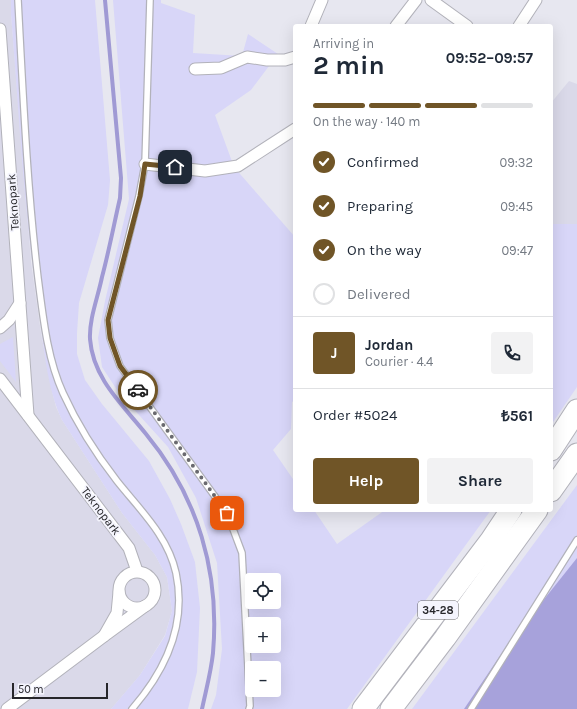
<!DOCTYPE html>
<meta charset="utf-8">
<style>
body{margin:0;font-family:Karla,sans-serif;background:#f2f2f3;color:#1f2937;height:100vh;display:flex;flex-direction:column;font-size:15px;white-space:nowrap}
*{box-sizing:border-box;margin:0}
p{font-size:13px;color:#747a83}
.icon{flex:none;width:22px;height:22px;fill:none;stroke:currentColor;stroke-width:2;stroke-linecap:round;stroke-linejoin:round}
.map{position:relative;flex:1;overflow:hidden}
.drawer{position:absolute;left:293px;top:24px;width:260px;height:488px;display:flex;flex-direction:column;background:#fff;border-radius:4px;box-shadow:0 4px 16px #0002}
.drawer>*{flex:none}
.fabs{position:absolute;left:245px;top:573px;display:grid;gap:8px}
.fabs a{display:grid;place-items:center;width:36px;height:36px;border-radius:4px;background:#fff;box-shadow:0 4px 16px #0002;font-size:20px}
.scale{position:absolute;left:12px;bottom:10px;width:96px;box-sizing:border-box;padding-left:4px;border:2px solid #26262a;border-top:0;font-size:11px;line-height:14px;white-space:nowrap;color:#26262a;-webkit-text-stroke:3px #f4f4fd;paint-order:stroke}
.pin{position:absolute;display:grid;place-items:center;width:34px;height:34px;color:#fff;margin:-17px;border-radius:8px;box-shadow:0 2px 6px #0006}
.courier{position:absolute;display:grid;place-items:center;width:40px;height:40px;margin:-20px;border:3px solid #705527;border-radius:50%;background:#fff;color:#222;box-shadow:0 1px 5px #0007}
.overview em{font-style:normal;font-weight:700}
.overview div{display:flex;flex-direction:column-reverse}
.overview{display:flex;align-items:center;justify-content:space-between;height:68px;padding:0 20px}
h1{font-size:26px;font-weight:700;line-height:30px}
.bar{display:grid;grid-template-columns:repeat(4,1fr);gap:6px 4px;align-content:center;height:48px;padding:0 20px}
.bar i{height:5px;border-radius:3px;background:#e0e1e3}
.bar .on{background:#705527}
.bar p{grid-column:span 4}
.line{display:flex;align-items:center;gap:10px;padding:0 20px;border-top:1px solid #e0e1e3}
.line div{flex:1}
.round{display:grid;place-items:center;flex:none;width:42px;height:42px;border-radius:4px;background:#f2f2f3}
ol{padding:0 20px;list-style:none}
li{display:flex;align-items:center;gap:12px;height:44px}
li p{margin-inline-start:auto}
li .icon{padding:4px;border-radius:50%;background:#705527;color:#fff;stroke-width:4}
li:last-child{color:#747a83}
li i{width:22px;height:22px;border:2px solid #e0e1e3;border-radius:50%}
.button{display:flex;gap:8px;margin-top:auto;padding:8px 20px}
.button a{flex:1;height:46px;border-radius:4px;background:#705527;color:#fff;font-size:16px;font-weight:700;line-height:46px;text-align:center}
.button a+a{background:#f2f2f3;color:#1f2937}
.map>svg:first-child{display:block}
</style>
<div class="map">
<svg width="577" height="709" viewBox="0 0 577 709">
<rect width="100%" height="100%" fill="#e7e7f0"/>
<g fill="#dad9e9">
<polygon points="0,0 11,0 11,14 31,262 41,333 52,391 56,407 62,420 122,513 155,555 167,577 172,611 165,635 140,675 111,709 0,709"/>
<polygon points="569,81 577,84 577,224 552,224 551,221 551,103"/>
</g>
<g fill="#d8d6f8" fill-rule="evenodd">
<path d="M11,0H95L110,180L108,205L79,303L77,333V354L85,380L102,404L149,461L170,499L181,524L195,562L200,608L197,672L188,709H111L140,675L165,636L172,611L167,577L155,555L122,513L62,420C47,388 44,348 39,313C24,214 19,114 11,14Z"/>
<path d="M113,0H161V3L195,15L193,53L242,56L248,34L278,54L251,90L215,115L234,167L295,237V400L292,402L291,429L273,450L295,482V510H314L337,544L385,510H491L347,709H211L216,695L222,649L217,563L196,498L168,447L119,393L102,367L98,338L105,301L129,199ZM252,580H274V602H252ZM252,624H274V646H252ZM252,668H274V690H252Z"/>
<polygon points="552,224 577,224 577,387 551,425 551,225"/>
<polygon points="13,337 16,382 0,361 0,344"/>
<polygon points="577,485 577,709 412,709"/>
</g>
<polygon fill="#a7a2db" points="577,558 577,709 464,709 506,647"/>
<g fill="none" stroke-linecap="round" stroke-linejoin="round">
<path stroke="#a09ad4" stroke-width="4" d="M105,0L121,178L120,198C114,224 109,251 102,277C98,297 89,319 90,339C93,379 123,405 146,434C198,497 220,572 213,653C211,672 206,690 202,709"/>
<defs>
<g id="lane">
<path d="M18,0C23,93 27,186 38,278C43,316 47,358 63,393C77,424 96,454 117,481C140,510 168,536 176,573C187,625 165,671 132,709"/>
<polyline points="150,0 145,164 139,196 108,320 110,338 120,366 227,513 242,553 250,706 249,709"/>
<polyline points="471,709 577,540"/>
</g>
<g id="street">
<polyline points="431,0 467,26"/>
<polyline points="311,26 322,0"/>
<polyline points="396,26 416,0"/>
<polyline points="519,26 536,0"/>
<polyline points="0,29 28,415"/>
<polyline points="195,69 221,68 247,57 267,60 285,60 295,57"/>
<polyline points="145,164 205,171 238,166 295,129"/>
<polyline points="0,328 9,320 20,303"/>
<polyline points="0,379 129,548 137,571"/>
<circle cx="137" cy="590" r="18"/>
<polyline points="119,592 117,613 104,636 145,606"/>
<polyline points="7,709 104,636"/>
</g>
<g id="highway">
<polyline points="551,450 577,410"/>
<polyline points="551,491 577,454"/>
<polyline points="363,709 491,540 511,510"/>
<polyline points="391,709 445,638 537,510"/>
</g>
</defs>
<use href="#lane" stroke="#b2b2ba" stroke-width="8"/>
<use href="#street" stroke="#b2b2ba" stroke-width="13"/>
<use href="#highway" stroke="#b2b2ba" stroke-width="23"/>
<use href="#lane" stroke="#fff" stroke-width="5.5"/>
<use href="#street" stroke="#fff" stroke-width="11"/>
<use href="#highway" stroke="#fff" stroke-width="21"/>
</g>
<g fill="none" stroke-linecap="round" stroke-linejoin="round">
<polyline stroke="#6a6a6f" stroke-width="4" stroke-dasharray="0 7.2" points="138,390 227,513"/>
<polyline stroke="#705527" stroke-width="5" points="138,390 120,366 110,338 108,320 140,196 145,164 175,167"/>
</g>
<g text-anchor="middle" dominant-baseline="central" stroke-width="3.5" stroke-linejoin="round" paint-order="stroke">
<rect fill="#f4f4fd" stroke="#646469" stroke-width="1" x="418" y="601" width="40" height="18" rx="3"/>
<g font-size="11" font-weight="bold" fill="#26262a">
<text x="438" y="610">34-28</text>
</g>
<g font-size="12" fill="#26262a" stroke="#f4f4fd">
<text transform="translate(13 202) rotate(-94)">Teknopark</text>
<text transform="translate(101 511) rotate(53)">Teknopark</text>
</g>
</g>
</svg>
<div class="fabs">
<a><svg class="icon" aria-label="locate" viewBox="0 0 24 24"><circle cx="12" cy="12" r="6"/><path d="M12 2v4M12 18v4M2 12h4M18 12h4"/></svg></a>
<a>+</a>
<a>−</a>
</div>
<div class="scale">50 m</div>
<div class="pin" style="left:227px;top:513px;background:#ea580c"><svg class="icon" aria-label="bag" viewBox="0 0 24 24"><path d="M5 8h14l-1 12H6zM9 8a3 3 0 0 1 6 0"/></svg></div>
<div class="pin" style="left:175px;top:167px;background:#1f2937"><svg class="icon" aria-label="home" viewBox="0 0 24 24"><path d="M3 11l9-7 9 7M6 9v11h12V9"/></svg></div>
<div class="courier" style="left:138px;top:390px"><svg class="icon" aria-label="car" viewBox="0 0 24 24"><path d="M5 17H2v-5l4-1 3-4h7l3 4 3 1v5h-3M9 17h6M6 11h13"/><circle cx="7" cy="17" r="2"/><circle cx="17" cy="17" r="2"/></svg></div>
<section class="drawer">
<div class="overview"><div><h1>2 min</h1><p>Arriving in</p></div><em>09:52–09:57</em></div>
<div class="bar"><i class="on"></i><i class="on"></i><i class="on"></i><i></i><p>On the way · 140 m</p></div>
<ol>
<li><svg class="icon" aria-label="check" viewBox="0 0 24 24"><path d="M5 12l5 5 9-10"/></svg>Confirmed<p>09:32</p></li>
<li><svg class="icon" aria-label="check" viewBox="0 0 24 24"><path d="M5 12l5 5 9-10"/></svg>Preparing<p>09:45</p></li>
<li><svg class="icon" aria-label="check" viewBox="0 0 24 24"><path d="M5 12l5 5 9-10"/></svg>On the way<p>09:47</p></li>
<li><i></i>Delivered</li>
</ol>
<div class="line" style="height:72px"><b class="round" style="background:#705527;color:#fff">J</b><div><b>Jordan</b><p>Courier · 4.4</p></div><a class="round"><svg class="icon" aria-label="phone" viewBox="0 0 24 24"><path d="M5 4h4l2 5-3 2q2 4 5 5l2-3 5 2v4C11 20 4 13 5 4z"/></svg></a></div>
<div class="line" style="height:52px"><div>Order #5024</div><b>₺561</b></div>
<div class="button"><a>Help</a><a>Share</a></div>
</section>
</div>
